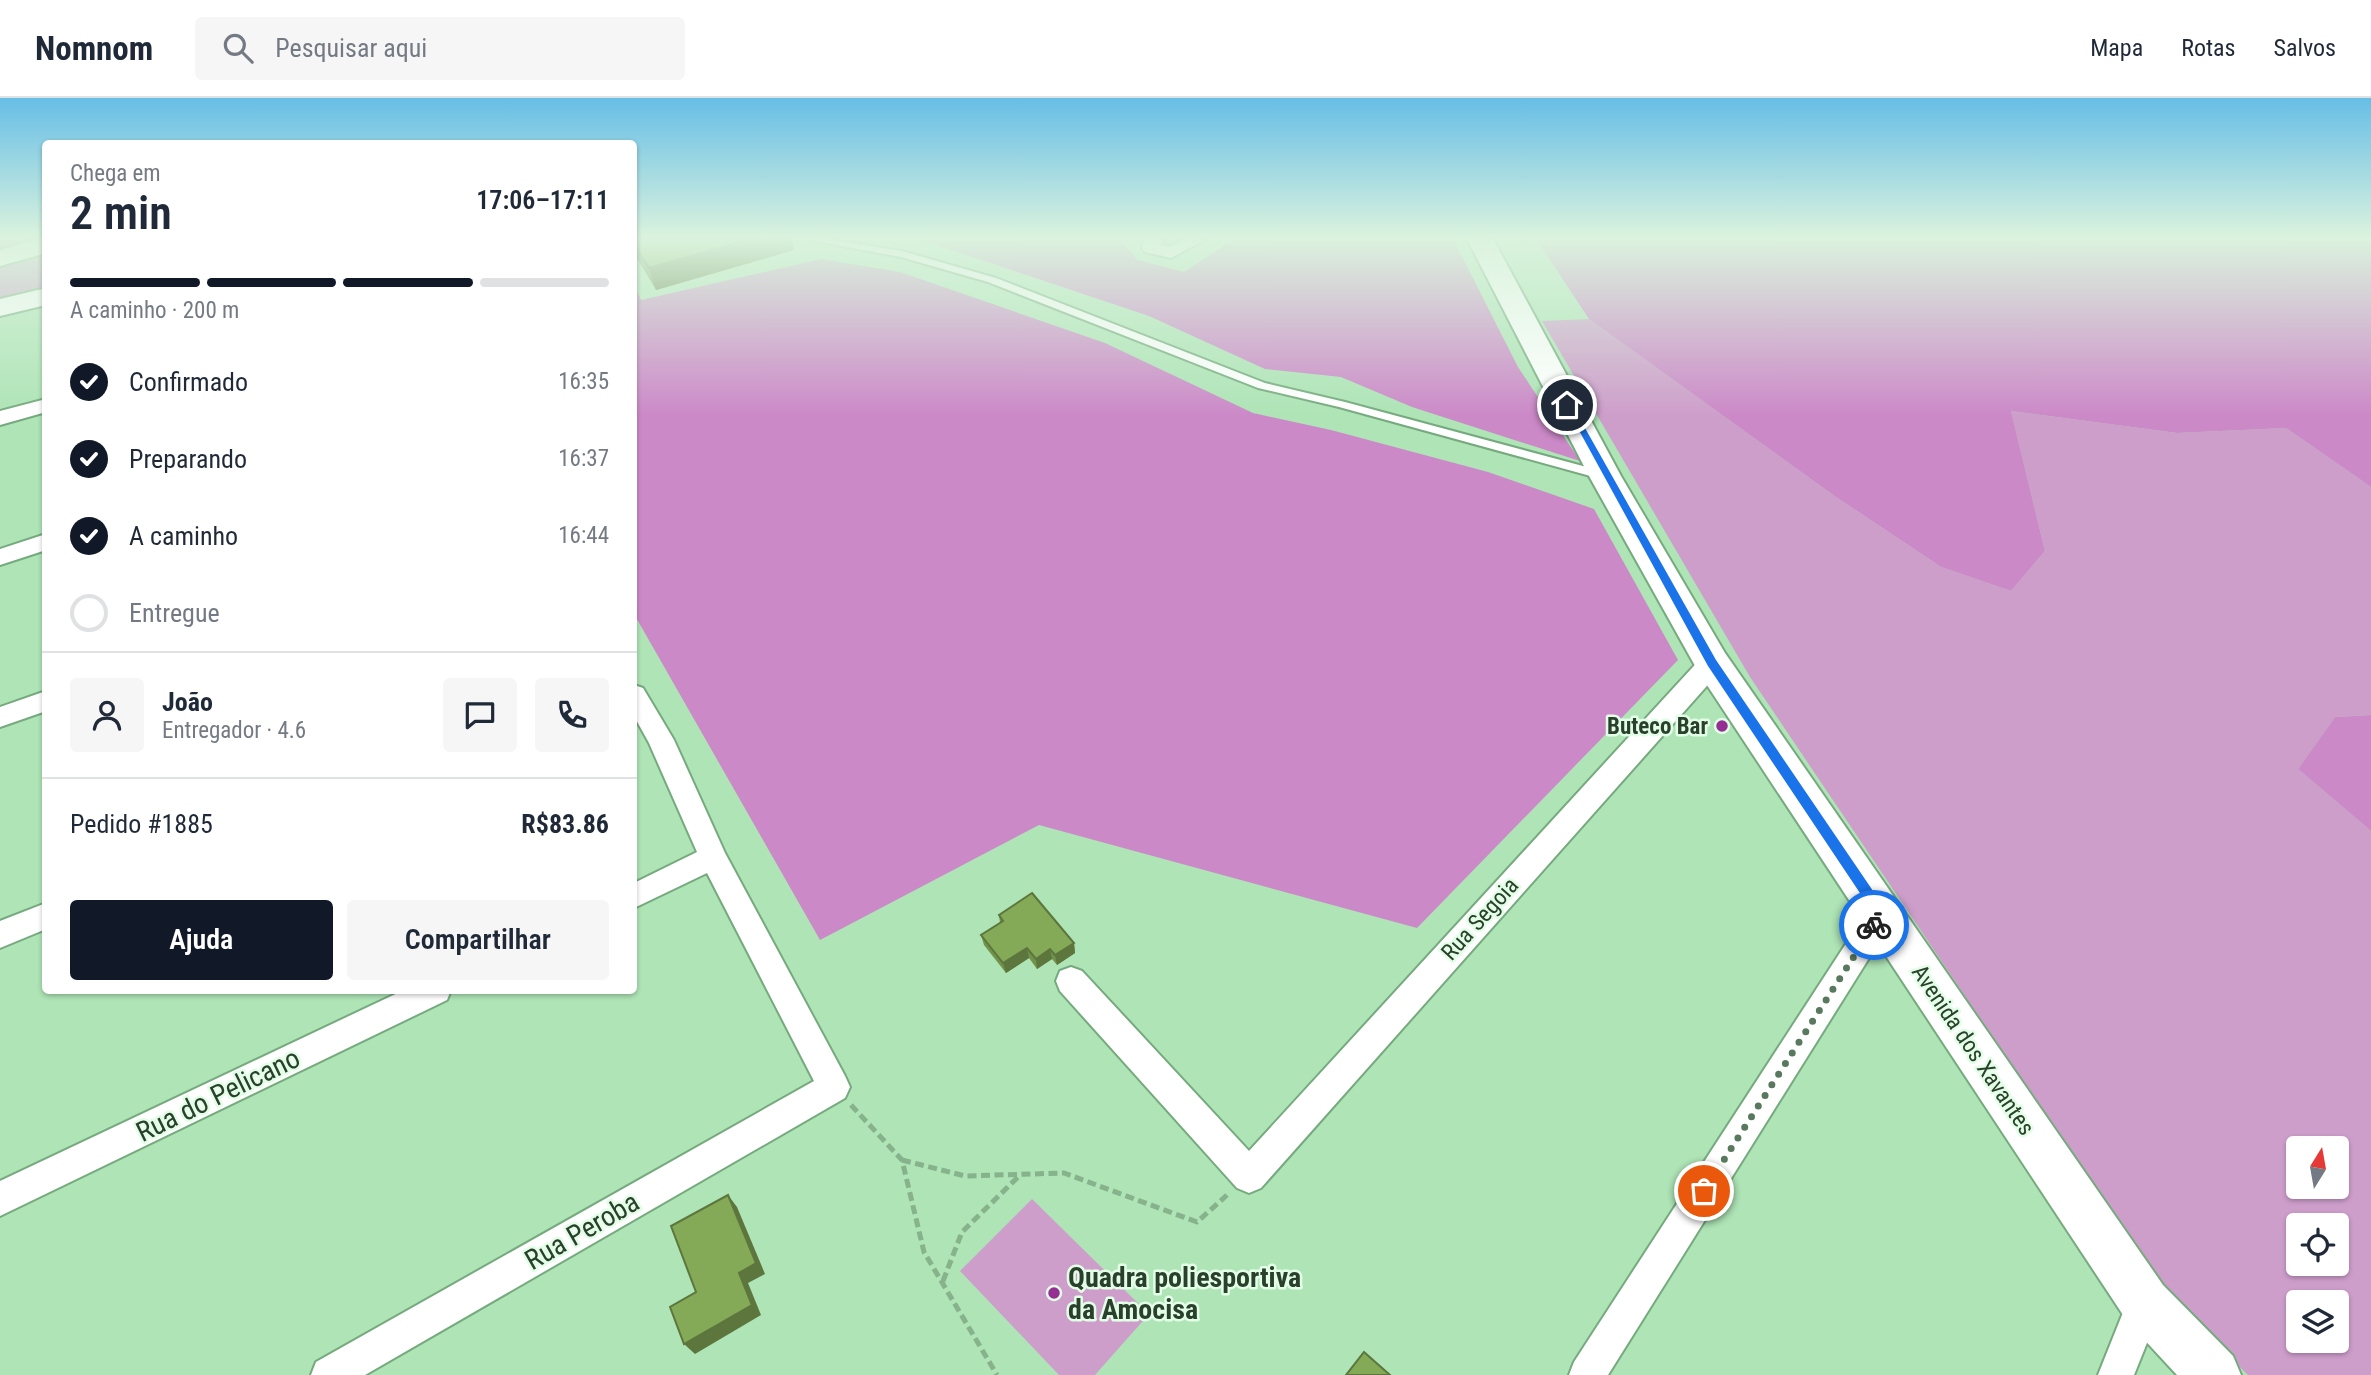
<!DOCTYPE html>
<html lang="pt">
<meta charset="utf-8">
<style>
body{margin:0;font-family:"Roboto Condensed",sans-serif;background:#f6f6f7;color:#1f2937;height:100vh;display:flex;flex-direction:column;font-size:26px;white-space:nowrap}
*{box-sizing:border-box;margin:0}
p{font-size:23px;color:#747a83}
.icon{flex:none;width:38px;height:38px;fill:none;stroke:currentColor;stroke-width:2;stroke-linecap:round;stroke-linejoin:round}
.map{position:relative;flex:1;overflow:hidden}
.drawer{position:absolute;left:42px;top:42px;width:595px;height:854px;display:flex;flex-direction:column;background:#fff;border-radius:7px;box-shadow:0 2px 5px #0004}
.drawer>*{flex:none}
.needle{width:46px;rotate:11deg}
.controls{position:absolute;left:2286px;top:1038px;display:grid;gap:14px}
.controls a{display:grid;place-items:center;width:63px;height:63px;border-radius:7px;background:#fff;box-shadow:0 2px 5px #0004;font-size:35px}
.pin{position:absolute;display:grid;place-items:center;width:60px;height:60px;color:#fff;margin:-30px;border:4px solid #fff;border-radius:50%;box-shadow:0 2px 7px #0007}
.courier{position:absolute;display:grid;place-items:center;width:70px;height:70px;margin:-35px;border:5px solid #1a73e8;border-radius:50%;background:#fff;color:#222;box-shadow:0 2px 9px #0007}
.summary em{font-style:normal;font-weight:600}
.summary div{display:flex;flex-direction:column-reverse}
.summary{display:flex;align-items:center;justify-content:space-between;height:119px;padding:0 28px}
h1{font-size:46px;font-weight:600;line-height:52px}
.bar{display:grid;grid-template-columns:repeat(4,1fr);gap:10px 7px;align-content:center;height:84px;padding:0 28px}
.bar i{height:9px;border-radius:5px;background:#e0e1e3}
.bar .active{background:#111827}
.bar p{grid-column:span 4}
.line{display:flex;align-items:center;gap:18px;padding:0 28px;border-top:2px solid #e0e1e3}
.line div{flex:1}
.round{display:grid;place-items:center;flex:none;width:74px;height:74px;border-radius:7px;background:#f6f6f7}
ol{padding:0 28px;list-style:none}
li{display:flex;align-items:center;gap:21px;height:77px}
li p{margin-inline-start:auto}
li .icon{padding:7px;border-radius:50%;background:#111827;color:#fff;stroke-width:4}
li:last-child{color:#747a83}
li i{width:38px;height:38px;border:4px solid #e0e1e3;border-radius:50%}
.button{display:flex;gap:14px;margin-top:auto;padding:14px 28px}
.button a{flex:1;height:80px;border-radius:7px;background:#111827;color:#fff;font-size:28px;font-weight:600;line-height:80px;text-align:center}
.button a+a{background:#f6f6f7;color:#1f2937}
header{display:flex;align-items:center;gap:42px;box-sizing:border-box;height:98px;padding:0 35px;background:#fff;border-bottom:2px solid #e0e1e3}
header strong{font-size:33px}
nav{display:flex;gap:38px;margin-inline-start:auto;font-size:24px}
.search{width:490px;height:63px;background:#f6f6f7;display:flex;align-items:center;gap:18px;box-sizing:border-box;padding:0 24px;border-radius:7px;color:#747a83;font-size:26px}
.map>svg:first-child{display:block}
</style>
<header>
<strong>Nomnom</strong>
<div class="search"><svg class="icon" aria-label="search" viewBox="0 0 24 24"><circle cx="10" cy="10" r="6"/><path d="M15 15l6 6"/></svg>Pesquisar aqui</div>
<nav><a>Mapa</a><a>Rotas</a><a>Salvos</a></nav>
</header>
<div class="map">
<svg width="2371" height="1277" viewBox="0 0 2371 1277">
<rect width="100%" height="100%" fill="#aee4b6"/>
<g fill="#ce9ecb" fill-rule="evenodd">
<polygon points="0,139 45,139 45,189 0,201"/>
<path d="M1589,221L1836,399L1941,469L2011,493L2045,453L2011,313L2177,335L2286,330L2371,389V617L2335,619L2298,671L2371,733V1277H2248L2167,1198L1750,579L1542,223ZM2298,1050H2336V1088H2298ZM2298,1127H2336V1166H2298ZM2298,1204H2336V1242H2298Z"/>
<polygon points="1032,1101 1149,1216 1095,1277 1059,1277 960,1173"/>
</g>
<g fill="#cc89c8">
<polygon points="913,139 1111,139 1122,144 1138,162 1184,174 1237,139 1452,139 1518,269 1580,363 1412,309 1341,279 1265,271 1149,218"/>
<polygon points="1535,139 2371,139 2371,389 2286,330 2177,335 2011,313 2045,453 2011,493 1941,469 1836,399 1589,221"/>
<polygon points="821,161 900,174 1105,245 1253,315 1331,332 1488,374 1594,411 1678,562 1417,830 1039,727 820,842 634,516 634,187 641,202"/>
<polygon points="2371,617 2371,733 2298,671 2335,619"/>
</g>
<g fill="none" stroke-linecap="round" stroke-linejoin="round">
<defs>
<polygon id="lane" points="813,139 902,153 996,180 1265,285 1345,304 1609,375 1611,378 1605,382 1339,309 1258,290 988,184 901,159 814,143"/>
<g id="street">
<polygon points="1145,139 1165,139 1160,147 1169,149 1187,139 1210,139 1171,160 1145,154 1142,150"/>
<polygon points="46,301 46,314 0,327 0,313"/>
<polygon points="46,436 46,452 0,467 0,451"/>
<polygon points="1712,556 1721,558 1725,565 1721,572 1261,1090 1249,1095 1237,1090 1060,893 1056,883 1060,873 1071,869 1082,873 1249,1053 1703,558"/>
<polygon points="634,587 643,590 674,642 725,755 845,978 850,989 845,1000 365,1277 311,1277 316,1264 814,983 707,775 634,810 634,785 697,754 649,645 634,618"/>
<polygon points="46,593 46,613 0,629 0,609"/>
<polygon points="1881,803 1891,807 1896,816 1891,825 1608,1277 1569,1277 1574,1264 1871,807"/>
<polygon points="46,805 46,831 0,850 0,823"/>
<polygon points="404,892 451,892 447,902 0,1118 0,1083"/>
<polygon points="2145,1187 2158,1192 2163,1205 2134,1277 2098,1277 2132,1192"/>
</g>
<g id="secondary">
<polygon points="1466,139 1492,139 1621,378 1725,555 2163,1187 2233,1258 2241,1277 2177,1277 2127,1223 1699,575 1589,378"/>
<polygon points="46,190 46,207 0,218 0,201"/>
</g>
<polygon id="primary" points="46,139 46,155 0,168 0,152"/>
</defs>
<use href="#lane" stroke="#76aa7e" stroke-width="4"/>
<use href="#street" stroke="#76aa7e" stroke-width="4"/>
<use href="#secondary" stroke="#76aa7e" stroke-width="4"/>
<use href="#primary" stroke="#76aa7e" stroke-width="4"/>
<g stroke="#86b28c" stroke-width="5" stroke-dasharray="9 4.5" stroke-linecap="butt">
<polyline points="851,1007 902,1062 924,1154 997,1277"/>
<polyline points="902,1062 965,1078 1064,1075 1197,1124 1227,1097"/>
<polyline points="943,1183 962,1134 1020,1077"/>
</g>
<use href="#lane" fill="#fff" fill-rule="evenodd"/>
<use href="#street" fill="#fff" fill-rule="evenodd"/>
<use href="#secondary" fill="#fff" fill-rule="evenodd"/>
<use href="#primary" fill="#fff" fill-rule="evenodd"/>
</g>
<g fill="#72914b">
<polygon points="634,139 791,139 794,152 656,192 635,157 634,153"/>
<polygon points="999,817 1074,845 1075,855 1057,867 1052,861 1037,871 1029,860 1006,875 984,847 981,837 1000,825"/>
</g>
<g fill="#5c763d">
<polygon points="757,139 791,139 794,152 656,192 649,170"/>
<polygon points="1074,845 1075,855 1057,867 1055,857"/>
<polygon points="1027,850 1029,860 1006,875 1003,865"/>
<polygon points="1050,851 1052,861 1037,871 1036,861"/>
<polygon points="728,1097 737,1109 765,1176 748,1185 761,1217 695,1256 684,1246 739,1175"/>
</g>
<g fill="#84a957" stroke="#5c763d" stroke-width="2">
<polygon points="634,139 757,139 649,170 634,146"/>
<polygon points="1032,795 1074,845 1055,857 1050,851 1036,861 1027,850 1003,865 981,837 1003,823 999,817"/>
<polygon points="728,1097 756,1165 739,1175 752,1207 684,1246 670,1209 696,1194 671,1128"/>
<polygon points="1364,1254 1390,1277 1346,1277"/>
</g>
<linearGradient id="sky" x2="0" y2="1"><stop stop-color="#67bee6"/><stop offset="0.44" stop-color="#dbf3de"/><stop offset="1" stop-color="#dbf3de" stop-opacity="0"/></linearGradient>
<rect width="2371" height="318" fill="url(#sky)"/>
<polygon fill="#1a73e8" points="1564,305 1572,307 1716,562 1886,812 1888,816 1879,831 1870,831 1868,827 1874,816 1708,568"/>
<g fill="none" stroke-linecap="round" stroke-linejoin="round">
<polyline stroke="#58795d" stroke-width="7" stroke-dasharray="0 12.6" points="1704,1093 1874,827"/>
</g>
<g fill="#962f94" stroke="#e3fee6" stroke-width="2.5">
<circle cx="1722" cy="628" r="7"/>
<circle cx="1054" cy="1195" r="7"/>
</g>
<g text-anchor="middle" dominant-baseline="central" stroke-width="5" stroke-linejoin="round" paint-order="stroke">
<g font-size="23" font-weight="bold" fill="#2a402d" stroke="#e3fee6" text-anchor="end">
<text x="1708" y="628">Buteco Bar</text>
</g>
<g font-size="23" fill="#2a402d" stroke="#e3fee6">
<text transform="translate(1480 821) rotate(-48)">Rua Segoia</text>
<text transform="translate(1973 952) rotate(56)">Avenida dos Xavantes</text>
</g>
<g font-size="28" fill="#2a402d" stroke="#e3fee6">
<text transform="translate(218 997) rotate(-26)">Rua do Pelicano</text>
<text transform="translate(582 1133) rotate(-30)">Rua Peroba</text>
</g>
<g font-size="28" font-weight="bold" fill="#2a402d" stroke="#e3fee6" text-anchor="start">
<text x="1068" y="1179">Quadra poliesportiva<tspan x="1068" dy="32">da Amocisa</tspan></text>
</g>
</g>
</svg>
<div class="controls">
<a><svg class="needle" viewBox="-14 -14 28 28"><path d="M0-13l5 13h-10z" fill="#e53935"/><path d="M0 13l5-13h-10z" fill="#747a83"/></svg></a>
<a><svg class="icon" aria-label="locate" viewBox="0 0 24 24"><circle cx="12" cy="12" r="6"/><path d="M12 2v4M12 18v4M2 12h4M18 12h4"/></svg></a>
<a><svg class="icon" aria-label="layers" viewBox="0 0 24 24"><path d="M12 4l9 5-9 5-9-5zM3 14l9 5 9-5"/></svg></a>
</div>
<div class="pin" style="left:1704px;top:1093px;background:#ea580c"><svg class="icon" aria-label="bag" viewBox="0 0 24 24"><path d="M5 8h14l-1 12H6zM9 8a3 3 0 0 1 6 0"/></svg></div>
<div class="pin" style="left:1567px;top:307px;background:#1f2937"><svg class="icon" aria-label="home" viewBox="0 0 24 24"><path d="M3 11l9-7 9 7M6 9v11h12V9"/></svg></div>
<div class="courier" style="left:1874px;top:827px"><svg class="icon" aria-label="bike" viewBox="0 0 24 24"><circle cx="6" cy="16" r="4"/><circle cx="18" cy="16" r="4"/><path d="M6 16l4-8h5l3 8M10 8l3 8H6M13 5h3"/></svg></div>
<section class="drawer">
<div class="summary"><div><h1>2 min</h1><p>Chega em</p></div><em>17:06–17:11</em></div>
<div class="bar"><i class="active"></i><i class="active"></i><i class="active"></i><i></i><p>A caminho · 200 m</p></div>
<ol>
<li><svg class="icon" aria-label="check" viewBox="0 0 24 24"><path d="M5 12l5 5 9-10"/></svg>Confirmado<p>16:35</p></li>
<li><svg class="icon" aria-label="check" viewBox="0 0 24 24"><path d="M5 12l5 5 9-10"/></svg>Preparando<p>16:37</p></li>
<li><svg class="icon" aria-label="check" viewBox="0 0 24 24"><path d="M5 12l5 5 9-10"/></svg>A caminho<p>16:44</p></li>
<li><i></i>Entregue</li>
</ol>
<div class="line" style="height:126px"><a class="round"><svg class="icon" aria-label="person" viewBox="0 0 24 24"><circle cx="12" cy="8" r="4"/><path d="M4 21q1-7 8-7t8 7"/></svg></a><div><b>João</b><p>Entregador · 4.6</p></div><a class="round"><svg class="icon" aria-label="chat" viewBox="0 0 24 24"><path d="M4 5h16v11H9l-5 4z"/></svg></a><a class="round"><svg class="icon" aria-label="phone" viewBox="0 0 24 24"><path d="M5 4h4l2 5-3 2q2 4 5 5l2-3 5 2v4C11 20 4 13 5 4z"/></svg></a></div>
<div class="line" style="height:91px"><div>Pedido #1885</div><b>R$83.86</b></div>
<div class="button"><a>Ajuda</a><a>Compartilhar</a></div>
</section>
</div>
